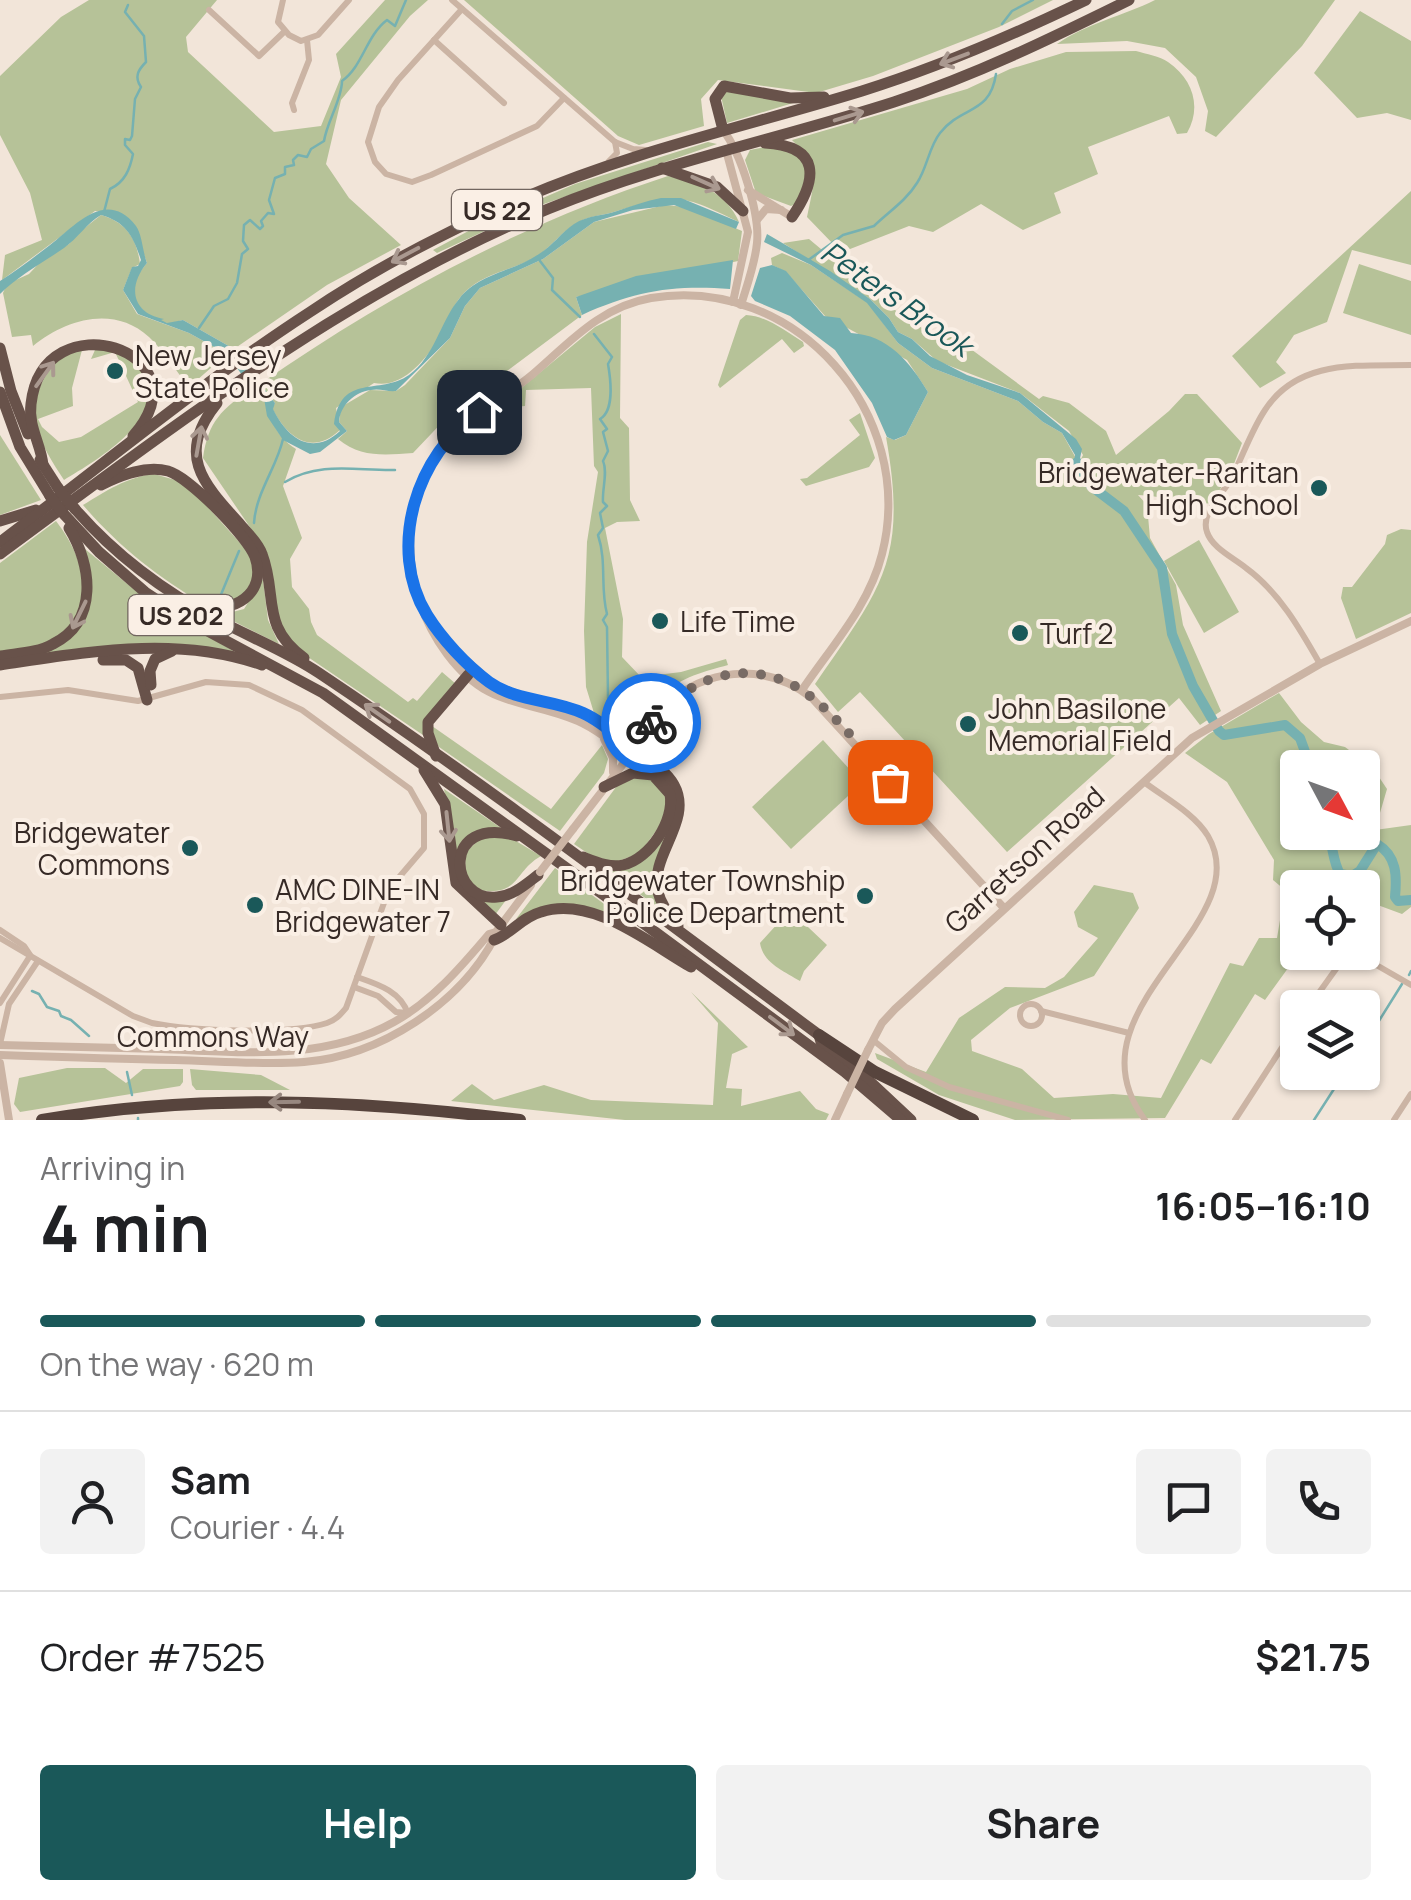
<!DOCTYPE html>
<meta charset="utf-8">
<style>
body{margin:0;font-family:Manrope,sans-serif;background:#f2f2f2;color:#202124;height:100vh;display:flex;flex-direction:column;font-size:38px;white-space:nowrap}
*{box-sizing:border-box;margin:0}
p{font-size:32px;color:#757577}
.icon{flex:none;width:55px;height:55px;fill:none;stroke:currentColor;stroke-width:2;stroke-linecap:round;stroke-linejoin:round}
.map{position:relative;height:1120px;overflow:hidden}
.side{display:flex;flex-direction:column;background:#fff;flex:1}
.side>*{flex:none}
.needle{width:65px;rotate:131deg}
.fabs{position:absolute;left:1280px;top:750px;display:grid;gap:20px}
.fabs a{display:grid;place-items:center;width:100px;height:100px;border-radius:10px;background:#fff;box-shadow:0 2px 8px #0004;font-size:50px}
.pin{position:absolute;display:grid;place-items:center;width:85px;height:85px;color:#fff;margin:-42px;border-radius:20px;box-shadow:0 5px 15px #0006}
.courier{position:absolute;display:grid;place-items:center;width:100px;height:100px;margin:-50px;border:8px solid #1a73e8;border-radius:50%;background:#fff;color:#222;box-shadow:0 2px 12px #0007}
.head em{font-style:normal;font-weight:700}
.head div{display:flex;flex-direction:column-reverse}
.head{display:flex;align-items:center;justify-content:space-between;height:170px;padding:0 40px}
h1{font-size:65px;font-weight:700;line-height:75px}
.bar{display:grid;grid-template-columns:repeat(4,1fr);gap:15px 10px;align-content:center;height:120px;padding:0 40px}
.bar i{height:12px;border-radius:8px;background:#e0e0e0}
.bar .selected{background:#1a5859}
.bar p{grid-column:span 4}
.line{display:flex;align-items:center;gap:25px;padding:0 40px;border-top:2px solid #e0e0e0}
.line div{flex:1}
.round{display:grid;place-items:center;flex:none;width:105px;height:105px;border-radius:10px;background:#f2f2f2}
.primary-button{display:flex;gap:20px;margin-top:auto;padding:20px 40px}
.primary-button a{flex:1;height:115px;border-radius:10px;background:#1a5859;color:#fff;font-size:40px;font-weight:700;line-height:115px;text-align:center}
.primary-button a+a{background:#f2f2f2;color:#202124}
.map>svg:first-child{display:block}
</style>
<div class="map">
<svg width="1411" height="1120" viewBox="0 0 1411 1120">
<rect width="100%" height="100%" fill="#f2e5d9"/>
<g fill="#b6c298" fill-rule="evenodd">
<path d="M89,0H217L186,37L188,52L274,132L321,126L341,77L336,54L385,0H428L410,16L341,100L326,164L349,198L401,245L327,285L234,349L183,320C178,321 173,324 167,323C154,322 134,306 133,292C132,282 141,270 147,263C134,228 139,215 95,211L2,280L5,255L42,240L30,193L0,135V76L61,17Z"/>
<polygon points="464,0 1053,0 999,27 873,76 816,93 718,80 701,99 704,126 639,145 618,136"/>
<path d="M1155,0H1335L1302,46L1216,137L1205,131L1208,111L1196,77L1165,48L1127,41L1057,44C1085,24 1123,16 1155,0Z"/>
<polygon points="1360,11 1411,41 1411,120 1387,113 1357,118 1314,73"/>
<path d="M1136,51C1146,54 1160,56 1168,62C1193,79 1202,107 1187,133L1177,134L1169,116L1088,147L1098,174L1054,193L1061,213L1023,230L981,204L933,232L909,226L845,251L835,246L807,217C814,182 821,168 792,140L967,89L1010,69L1066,52Z"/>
<polygon points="728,90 793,103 727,123 721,96"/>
<polygon points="708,142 717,144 541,205 437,253 433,250 474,228 575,184"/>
<polygon points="775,145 798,154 808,174 799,202 791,206 756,193 745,160 750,150"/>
<path d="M668,176C697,181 727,193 739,222C681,194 678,193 617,211C602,216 588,215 574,225C561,233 551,246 539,255C516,270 484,272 464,293C451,306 448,324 439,339C425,360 402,389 374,383L336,408L340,430C311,457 287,437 272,408L275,403L260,384C387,296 521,224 668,176Z"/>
<polygon points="1411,191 1411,265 1352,250 1327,322 1294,335 1276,362 1286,373 1260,388 1232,356"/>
<path d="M665,205L686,207L742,231L738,261L576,297L582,315L451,413L413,453C385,455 361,458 338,439L347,431L339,422L341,407L370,390L396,391L405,385L450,338L465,306L480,288L543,259L594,222Z"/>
<path d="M101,215C126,222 137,239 140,264L132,268L123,290L137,314L189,333L227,354L189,387C176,371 164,351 149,337C114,305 66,319 33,346L31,335L12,337L3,293L7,284L29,274L44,258L69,244L77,234Z"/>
<path d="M809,239L889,306L931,334L953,336L1039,399L1043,396L1069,403L1106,431L1116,455L1169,411L1185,394H1197L1242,443L1232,469L1212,503C1187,507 1164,495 1138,495L1147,505L1150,538L1176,585L1183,625L1221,711L1200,725L1179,698L1007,852L860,692L838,712L815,684C882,587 908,560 886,437L895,440L906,435L928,392L907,360L825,316L786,272L772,265L771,258L782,253L811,265L868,303L898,343L932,368L1018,401L1043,422L1062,433L1083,471L1079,463L1083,455L1069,431L1020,393L937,361L912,339L898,332L889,318L870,299L783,243Z"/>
<polygon points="1359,264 1411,281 1411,335 1343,313"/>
<path d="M621,314L620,418L629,428L630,500L640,521L617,522L605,528L623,619L622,657L641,677L681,672L726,659L728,665C706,671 680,677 663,695C650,709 644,727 626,735L594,713L586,687L584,631L587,542L598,472L594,466L591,388L526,390L525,406L513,407L509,411V426L494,429L490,414L595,327Z"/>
<path d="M746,315C767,316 785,331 803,342L804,346L794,353L782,339L720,388L718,385L740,320Z"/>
<path d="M112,348C121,354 132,360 138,367C176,415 97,460 64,480C53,463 40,444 36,423C30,393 51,354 82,350L72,388L73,406L38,419L42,427L59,442L81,437L138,402L115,352L91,359L95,350Z"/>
<path d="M252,389L264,398C273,420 273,434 296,449L283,486L302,538L290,559L292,587L309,609L311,622L317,635L408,702L413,698L417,701L442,672L456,684L423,735L299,651L278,624L260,542L203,458C208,422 222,408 252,389Z"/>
<polygon points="860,413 875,458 869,467 806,486 800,479 807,478 860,435 849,420"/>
<polygon points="0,435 41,500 0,515"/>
<path d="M154,474L186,483L250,554L255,575L242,599L205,605C158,577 119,547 83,505C106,491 127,477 154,474Z"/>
<path d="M56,521C84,557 101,610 54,639C40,648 17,649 0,652V563Z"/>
<polygon points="1401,529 1411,530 1411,613 1356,639 1341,598 1343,587 1352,587 1385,544 1387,535"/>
<polygon points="1199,540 1239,612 1204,633 1164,561"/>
<polygon points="85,549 153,605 237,653 215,648 36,656 80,624"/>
<polygon points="263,579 268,620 279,644 221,615 244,609"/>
<path d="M1279,693L1301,722L1324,742L1345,747L1373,768L1387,789L1375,830L1411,825V907L1402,914L1375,904L1363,909L1362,888H1298L1297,927L1286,941L1299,953L1265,1000L1255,994L1211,1064L1201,1059L1165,1118L1015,1120L939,1095L877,1059L875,1053L926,1072L959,1018L1005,987L1045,988L1064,977L1098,938L1078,927L1074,912L1094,885L1133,893L1139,908L1094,976L1010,1008L971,1040L972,1051L1022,1069L1054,1098L1113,1094L1161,1098L1230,963L1243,966L1259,938H1277L1285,890L1273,880L1274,860L1227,782L1185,753L1209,734ZM1298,768H1362V832H1298Z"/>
<polygon points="432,726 551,809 602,745 608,759 604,773 560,831 439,747 432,737"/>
<polygon points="823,740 862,783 791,849 752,807"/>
<polygon points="651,777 667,795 666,817 640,853 613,863 596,859 574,844 619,783 624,779"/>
<polygon points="444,789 501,828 482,829 467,839 464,886 506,900 495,915 462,886"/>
<polygon points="675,818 656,864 659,908 601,866 621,868"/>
<path d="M484,835H506L541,856C514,871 520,897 478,890L465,876L466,852Z"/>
<polygon points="555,868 663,947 601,913 551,906 516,919"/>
<path d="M790,910L827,945L804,971L800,981C784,971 763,963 760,943Z"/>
<polygon points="691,992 748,1047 732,1054 726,1088 742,1089 741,1106 800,1091 816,1109 829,1114 826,1120 625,1120 451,1101 472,1084 494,1100 544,1085 591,1100 713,1105 718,1023"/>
<polygon points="67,1068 105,1068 126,1083 143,1069 183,1069 183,1082 180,1086 20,1112 14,1104 19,1078"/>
<polygon points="190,1069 261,1075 290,1090 196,1090 192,1085"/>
</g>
<g fill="#76b1b1">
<path d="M661,198H681L739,222L736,229L674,205L633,210L594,222L543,259L480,288L465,306L450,338L396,391C387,392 380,388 371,390C354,392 340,406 339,422L347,431L320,452L310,454L283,440L267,416L264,398L252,389L227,354L189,333L138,314L123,290L132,267L138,266L141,260C133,236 126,222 101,215C86,224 78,238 64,248C41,264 18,276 0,294V281C18,270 34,257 50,245C74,227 106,187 136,226C142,234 143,253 147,263C127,287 132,313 164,319L161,320L167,323L183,320L234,349L275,403L273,409C287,438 312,457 340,431L334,424C341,372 379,396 409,375C435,356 440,322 459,299C479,273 513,272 539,254C552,246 561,233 574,224C588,215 602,216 617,211C632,206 646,201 661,198Z"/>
<polygon points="767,234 830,271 870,299 889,318 898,332 912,339 930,356 967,375 1020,393 1076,439 1082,449 1079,463 1084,473 1074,465 1075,455 1062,433 1043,422 1018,401 932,368 898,343 867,303 811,265 764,242"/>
<path d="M733,260L730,289C672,285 635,291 582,315L576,297L636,276Z"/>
<path d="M772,265L786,271L824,316L840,318L851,333C888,335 910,362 928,392L906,435L894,440L887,437L872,403L835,350L790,316L755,301L751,296L760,268Z"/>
</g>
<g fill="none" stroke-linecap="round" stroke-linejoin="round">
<g stroke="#76b1b1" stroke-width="2.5">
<polyline points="1002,24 1012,11 1033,0"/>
<path d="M104,212L110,189C125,182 130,169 133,154L125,145V139L130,140L132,136L135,99L141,87C134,77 138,70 146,62L144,36L125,12L128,5"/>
<polyline points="540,261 553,278 552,290 580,317"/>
<path d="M807,261L843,235L874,226C887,213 906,201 917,183C927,168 929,147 940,133C962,105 990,115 996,74"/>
<path d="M199,328L214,306L228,299L237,283L242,254L248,249L243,241L244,225L250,220L260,229L263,226L261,221L268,213L274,214L269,200L275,178L285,174V167L294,165L293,160L298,155L307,157L311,149L324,141C327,122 342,99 342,81C363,66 366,36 387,20L395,26L406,0"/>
<path d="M594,334L612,357L608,364C611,381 614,411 600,419L607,429L603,432L608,451L603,461C608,472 602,489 603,502L607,506L600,513L603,528L598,535C607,562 600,588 607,614L603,620L607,627L608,698"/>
<path d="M285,482C320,461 357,471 395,470"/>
<path d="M254,523C256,492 277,467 283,439"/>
<polyline points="220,597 239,551"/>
<polyline points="1409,975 1411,971"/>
<polyline points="32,991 39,994 47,1007 59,1011 61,1016 71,1020 89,1036"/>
<polyline points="1362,1048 1402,984"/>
<polyline points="127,1072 132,1095"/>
<polyline points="138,1118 138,1120"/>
<polyline points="1314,1120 1345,1072"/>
</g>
<g stroke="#76b1b1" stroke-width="10">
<polyline points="1077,462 1091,486 1124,511 1162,568 1172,634 1193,686 1219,731 1224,735 1285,725 1300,738 1311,768"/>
<path d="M1327,832C1334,847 1332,860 1340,874L1352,876L1360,871L1377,844C1397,856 1397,876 1395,897L1398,901L1411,900"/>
</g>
<g stroke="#cbb4a4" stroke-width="6">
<polyline points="283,0 278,22 289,35 301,41 318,35 349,0"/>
<polyline points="452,0 615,142 633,149 646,150"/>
<polyline points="462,9 398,80 379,107 368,142 375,162 386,174 412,182 431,175 537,126 564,98"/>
<polyline points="209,10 259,56 285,31"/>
<polyline points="434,40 504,103"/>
<polyline points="294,110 292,103 309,60 307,40"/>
<polyline points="609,161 617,153 615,142"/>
<path d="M1320,664C1300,629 1279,592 1246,568C1234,558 1212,548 1207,532C1200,513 1223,494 1231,479C1243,456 1251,431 1265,410C1298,359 1358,366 1411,365"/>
<path d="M0,697L68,690L138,701L206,682L249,685L302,710L410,789L424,814V848L389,889L346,1008C340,1015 336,1020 327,1023C290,1035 191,1031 152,1023L133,1016L0,938"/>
<path d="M1144,782C1165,798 1194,813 1208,836C1260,925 1062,1009 1145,1120"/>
<polyline points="0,930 24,946 30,955"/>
<path d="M357,977C377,984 401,991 408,1014"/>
<polyline points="354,987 378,996 396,1012 407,1013"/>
<polyline points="0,1003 30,956"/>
<circle cx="1031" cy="1015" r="11"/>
<polyline points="1308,1008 1346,955 1366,959 1411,985"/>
<polyline points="1041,1011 1129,1033"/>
<polyline points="873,1040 906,1067 949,1087 1068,1120"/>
<polyline points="0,1044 9,1004 38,961"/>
<polyline points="1235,1120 1298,1023"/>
<polyline points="1394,1120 1411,1094"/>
</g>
<g stroke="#cbb4a4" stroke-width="8">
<path d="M723,130C741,153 760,214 757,243C755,264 747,285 741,305"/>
<polyline points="726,150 748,232 733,302"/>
<polyline points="748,190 792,217"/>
<polyline points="757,220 766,209 781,210"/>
<polyline points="434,624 459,654 494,685 513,694 584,713 632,748"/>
<polyline points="604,739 613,758 613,772"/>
<path d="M628,755C613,743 596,729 578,721C524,698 489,710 447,654C400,592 395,497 449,438C473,411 506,397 533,374C570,342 600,307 651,298C795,274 918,414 882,554C869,606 831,647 802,690"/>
<path d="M573,829L674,698C716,666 770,665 812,698L1003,907"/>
<path d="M0,1045C54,1046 107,1048 161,1049C239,1052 323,1062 394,1022C432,1001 461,967 489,934L496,932L531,885"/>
<polyline points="868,1050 882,1023 895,1009 1192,738 1320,664 1411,621"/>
<path d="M0,1055C58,1057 117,1059 175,1060C218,1061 262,1065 304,1062C380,1056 460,1004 495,937"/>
<polyline points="0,1063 9,1120"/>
<polyline points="835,1120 847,1094"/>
</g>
<g stroke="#68524a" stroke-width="11">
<polyline points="723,130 715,99 724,86 790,98 824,97"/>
<path d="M765,143C821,146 818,179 792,217"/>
<polyline points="662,168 717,187 743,211"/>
<polyline points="0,348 11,391 28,434"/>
<polyline points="0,392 20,447 50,496"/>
<path d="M217,403C176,454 202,482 239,523C247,533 258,542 262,554C278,596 260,626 304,658"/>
<polyline points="40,460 58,488"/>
<path d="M43,465C41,444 28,427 31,404C43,298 209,350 133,436"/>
<path d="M101,485C121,475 146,465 168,471C189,477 248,537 255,557C268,594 232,615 201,605"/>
<path d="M75,509C116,556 163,591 218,620C252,638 288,652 319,673C490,787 654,913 819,1035L821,1042L864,1076L911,1120"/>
<polyline points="61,511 99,552 145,592 191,622 323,693 647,926 845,1072 901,1120"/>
<polyline points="0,521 36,510"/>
<path d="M0,542C103,465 202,382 310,312C377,267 449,230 523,198C632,151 748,126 862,91C939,67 1013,35 1086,0"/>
<path d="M0,554C174,426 347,292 548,209C660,163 779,139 894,102C976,75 1052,38 1129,0"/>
<path d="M0,656C18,653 37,653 53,644C99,621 92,565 69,528"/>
<polyline points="103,660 126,660 138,668 147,700"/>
<path d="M0,665C88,652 176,635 262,665"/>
<polyline points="151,685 150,671 155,659 172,651"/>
<path d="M632,748C647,759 665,769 674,785C694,821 649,855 658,892C661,905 670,915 678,926"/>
<polyline points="628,755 652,774"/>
<polyline points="436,756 428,733 428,722 468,675"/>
<polyline points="424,770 445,804 456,883 501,925"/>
<path d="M517,836C440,814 449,903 497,897C513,896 526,884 538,875"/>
<path d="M583,857C596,862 610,868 623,865C650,859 675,820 670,794L653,775L633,773L604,787"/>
<path d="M494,940C511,934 522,917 541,912C592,895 649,943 691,967"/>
</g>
<g stroke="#57443d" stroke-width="12">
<polyline points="819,1035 875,1072 973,1120"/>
<path d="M42,1120C201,1093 361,1100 520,1120"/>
</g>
<g stroke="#cbb4a4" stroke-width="8">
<polyline points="540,872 573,829"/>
<polyline points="847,1094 868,1050"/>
</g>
<g stroke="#68524a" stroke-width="11">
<polyline points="58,488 75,509"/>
<polyline points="50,496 61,511"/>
</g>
</g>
<defs><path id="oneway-shaft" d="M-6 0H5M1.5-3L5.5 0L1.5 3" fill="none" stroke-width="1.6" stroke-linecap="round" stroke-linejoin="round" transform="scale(2.5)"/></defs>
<g stroke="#aa9990">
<use href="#oneway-shaft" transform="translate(954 59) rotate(159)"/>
<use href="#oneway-shaft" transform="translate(849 116) rotate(-17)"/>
<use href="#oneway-shaft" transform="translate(706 183) rotate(24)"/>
<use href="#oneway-shaft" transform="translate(405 255) rotate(152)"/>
<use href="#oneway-shaft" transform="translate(45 374) rotate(-54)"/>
<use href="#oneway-shaft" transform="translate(199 441) rotate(-80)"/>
<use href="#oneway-shaft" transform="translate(79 615) rotate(116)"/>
<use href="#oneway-shaft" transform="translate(377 713) rotate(-145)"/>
<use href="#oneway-shaft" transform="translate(448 827) rotate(84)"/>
<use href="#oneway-shaft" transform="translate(782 1026) rotate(37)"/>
</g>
<use stroke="#988880" href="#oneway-shaft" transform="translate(284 1102) rotate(179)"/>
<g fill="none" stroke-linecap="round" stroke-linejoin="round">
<path stroke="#786b65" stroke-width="10" stroke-dasharray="0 18" d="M651,723C688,676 750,656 803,691C833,711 867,754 890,782"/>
<path stroke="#1a73e8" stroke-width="12" d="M479,412C417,453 386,548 427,615C442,639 466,665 489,682C517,702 553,699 583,713C601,721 617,736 632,748L651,723"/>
</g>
<g fill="#1a5859" stroke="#faefe5" stroke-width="4">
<circle cx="115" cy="371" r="10"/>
<circle cx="1319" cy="488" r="10"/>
<circle cx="660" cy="621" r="10"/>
<circle cx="1020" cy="633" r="10"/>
<circle cx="968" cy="724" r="10"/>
<circle cx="190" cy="848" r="10"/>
<circle cx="865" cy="896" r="10"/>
<circle cx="255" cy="905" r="10"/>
</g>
<g text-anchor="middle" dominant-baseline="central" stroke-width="8" stroke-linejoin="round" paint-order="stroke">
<g fill="#faefe5" stroke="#71655f" stroke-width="2.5">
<rect x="452" y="190" width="90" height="40" rx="8"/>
<rect x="128.5" y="595" width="105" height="40" rx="8"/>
</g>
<g font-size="25" font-weight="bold" fill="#362a26">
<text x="497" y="210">US 22</text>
<text x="181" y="615">US 202</text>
</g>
<g font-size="28" fill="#362a26" stroke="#faefe5" text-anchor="start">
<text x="135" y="355">New Jersey<tspan x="135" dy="32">State Police</tspan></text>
<text x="1299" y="472" text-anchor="end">Bridgewater-Raritan<tspan x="1299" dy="32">High School</tspan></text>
<text x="680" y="621">Life Time</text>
<text x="1040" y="633">Turf 2</text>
<text x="988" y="708">John Basilone<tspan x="988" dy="32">Memorial Field</tspan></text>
<text x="170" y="832" text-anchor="end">Bridgewater<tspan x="170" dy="32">Commons</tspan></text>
<text x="845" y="880" text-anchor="end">Bridgewater Township<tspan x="845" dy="32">Police Department</tspan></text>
<text x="275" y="889">AMC DINE-IN<tspan x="275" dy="32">Bridgewater 7</tspan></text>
</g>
<g font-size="28" fill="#362a26" stroke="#faefe5">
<text transform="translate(1024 859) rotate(-42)">Garretson Road</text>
<text x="213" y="1036">Commons Way</text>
</g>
<g font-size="30" font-style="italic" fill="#1a5859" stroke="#faefe5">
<text transform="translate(897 298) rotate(35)">Peters Brook</text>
</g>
</g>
</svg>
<div class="fabs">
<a><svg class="needle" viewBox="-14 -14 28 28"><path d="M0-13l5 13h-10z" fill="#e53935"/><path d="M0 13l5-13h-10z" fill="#757577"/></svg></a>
<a><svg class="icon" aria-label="locate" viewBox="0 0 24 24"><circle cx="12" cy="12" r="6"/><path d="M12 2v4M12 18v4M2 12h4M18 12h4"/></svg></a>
<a><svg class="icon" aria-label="layers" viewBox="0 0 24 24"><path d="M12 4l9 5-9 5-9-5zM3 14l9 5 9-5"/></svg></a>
</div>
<div class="pin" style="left:890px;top:782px;background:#ea580c"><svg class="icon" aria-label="bag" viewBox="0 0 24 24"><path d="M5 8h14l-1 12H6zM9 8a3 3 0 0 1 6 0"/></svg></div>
<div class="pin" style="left:479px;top:412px;background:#1f2937"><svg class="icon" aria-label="home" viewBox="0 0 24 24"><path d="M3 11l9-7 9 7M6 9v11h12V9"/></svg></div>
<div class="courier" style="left:651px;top:723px"><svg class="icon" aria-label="bike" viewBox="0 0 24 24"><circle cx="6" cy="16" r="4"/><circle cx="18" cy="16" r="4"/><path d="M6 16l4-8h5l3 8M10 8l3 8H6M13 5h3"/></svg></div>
</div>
<section class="side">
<div class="head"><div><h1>4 min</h1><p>Arriving in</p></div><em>16:05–16:10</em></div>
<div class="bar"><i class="selected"></i><i class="selected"></i><i class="selected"></i><i></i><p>On the way · 620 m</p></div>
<div class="line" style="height:180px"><a class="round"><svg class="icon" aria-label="person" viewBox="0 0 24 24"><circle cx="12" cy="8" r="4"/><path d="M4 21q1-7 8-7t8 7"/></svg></a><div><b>Sam</b><p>Courier · 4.4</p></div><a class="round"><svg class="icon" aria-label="chat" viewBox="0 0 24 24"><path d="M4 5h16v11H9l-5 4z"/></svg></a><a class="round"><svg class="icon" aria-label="phone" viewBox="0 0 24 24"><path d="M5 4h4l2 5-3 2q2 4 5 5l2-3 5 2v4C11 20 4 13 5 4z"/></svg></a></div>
<div class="line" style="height:130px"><div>Order #7525</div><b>$21.75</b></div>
<div class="primary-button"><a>Help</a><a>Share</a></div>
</section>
